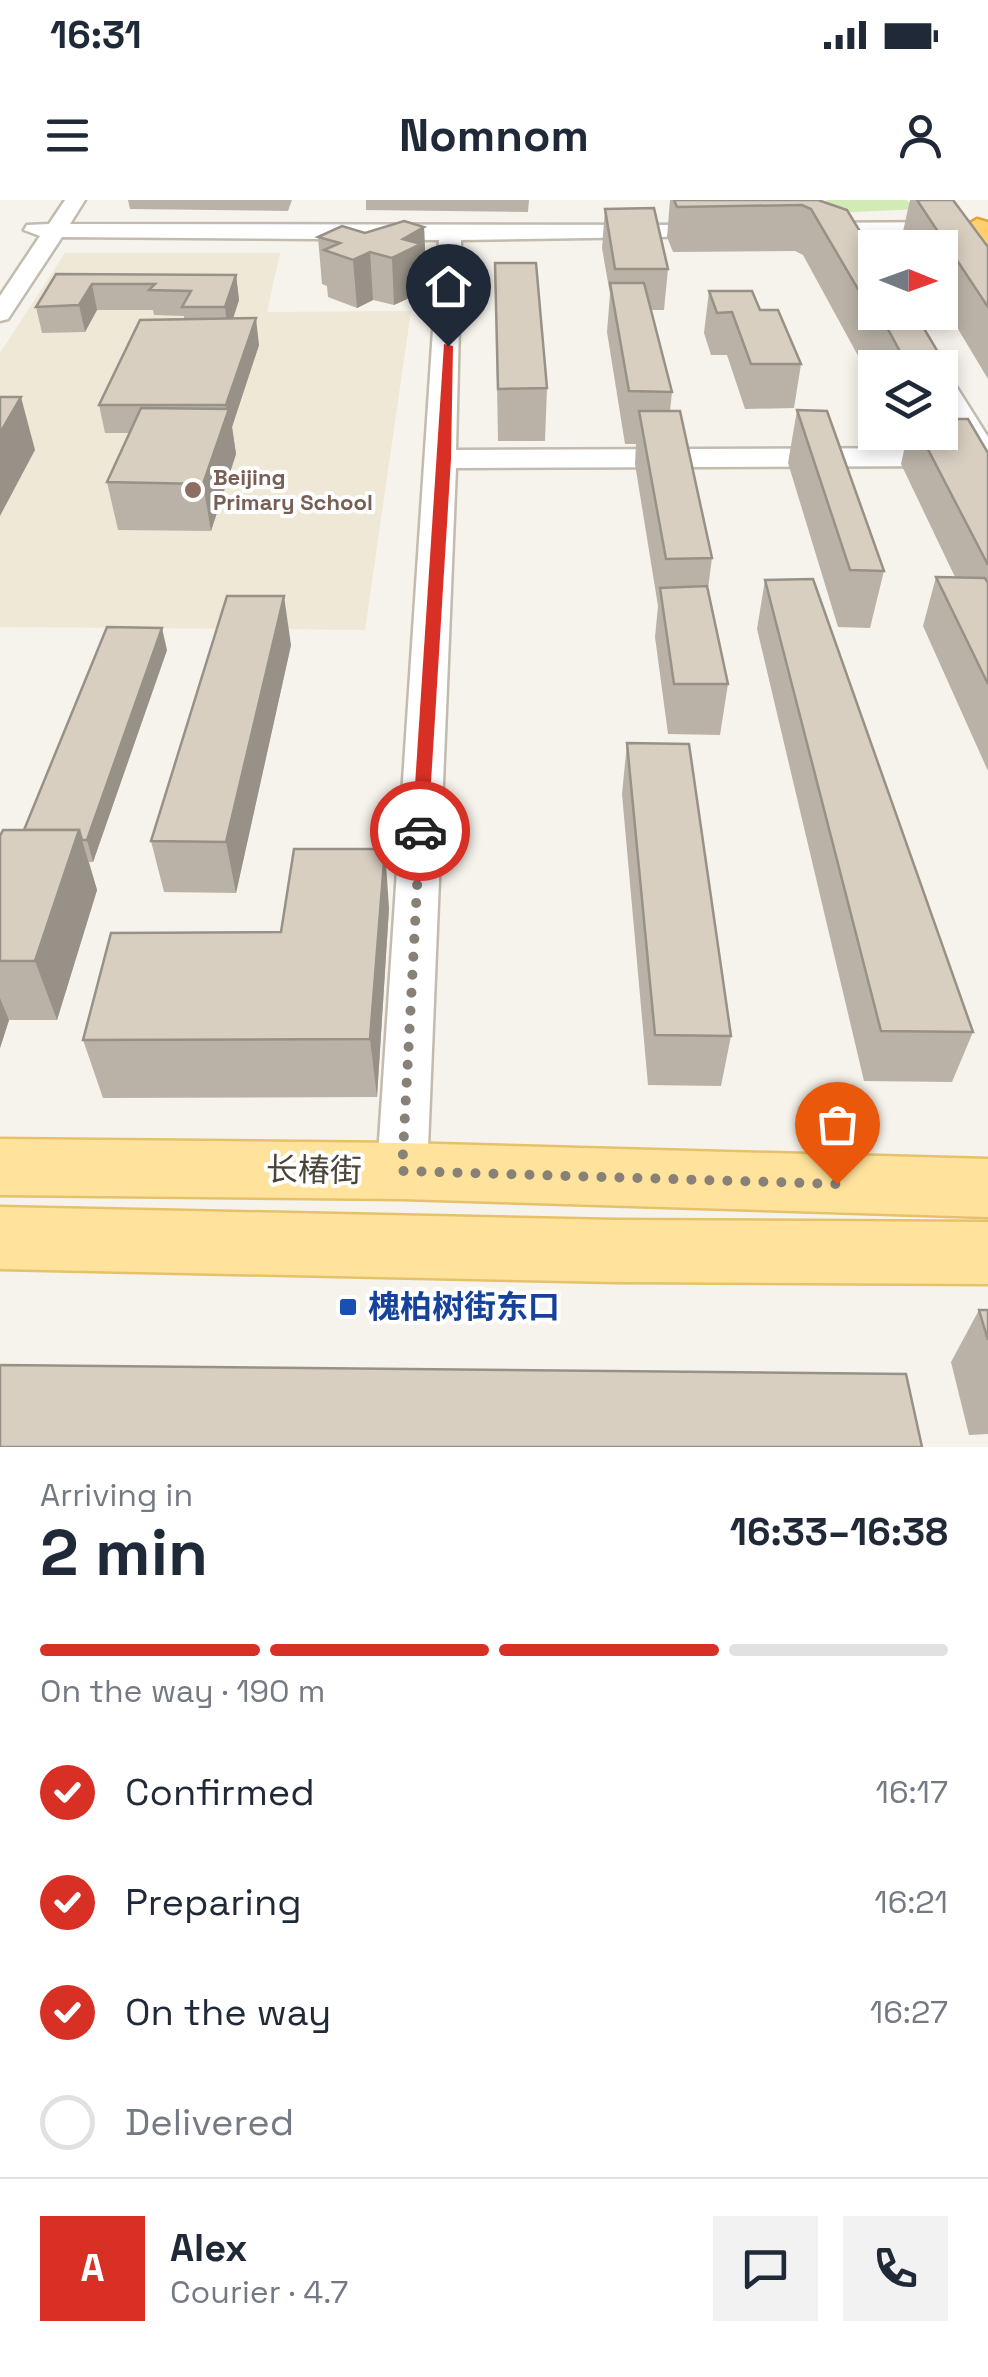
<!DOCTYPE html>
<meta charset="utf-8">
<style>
body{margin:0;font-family:"Space Grotesk","Noto Sans SC",sans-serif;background:#f2f2f3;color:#1f2937;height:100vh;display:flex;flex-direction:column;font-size:38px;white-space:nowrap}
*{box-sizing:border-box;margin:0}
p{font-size:32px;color:#747a83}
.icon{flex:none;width:55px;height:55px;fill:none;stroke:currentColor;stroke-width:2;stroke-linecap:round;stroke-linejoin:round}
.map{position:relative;height:1247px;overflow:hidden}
.drawer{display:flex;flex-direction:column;background:#fff;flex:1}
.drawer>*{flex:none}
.needle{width:65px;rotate:91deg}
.tools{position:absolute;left:858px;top:30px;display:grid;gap:20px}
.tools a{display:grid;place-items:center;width:100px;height:100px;border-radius:0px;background:#fff;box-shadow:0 5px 15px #0003;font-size:50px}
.pin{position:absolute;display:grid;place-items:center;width:85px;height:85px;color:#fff;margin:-102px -42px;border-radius:50% 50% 50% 0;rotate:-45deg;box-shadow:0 0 10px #0007}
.pin .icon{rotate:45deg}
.courier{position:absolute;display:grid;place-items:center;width:100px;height:100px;margin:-50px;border:8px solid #d93025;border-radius:50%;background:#fff;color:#222;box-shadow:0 2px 12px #0007}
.head em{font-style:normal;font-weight:800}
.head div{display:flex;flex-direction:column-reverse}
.head{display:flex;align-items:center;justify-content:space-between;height:170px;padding:0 40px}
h1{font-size:65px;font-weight:800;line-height:75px}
.bar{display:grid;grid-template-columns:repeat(4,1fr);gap:15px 10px;align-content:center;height:120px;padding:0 40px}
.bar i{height:12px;border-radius:8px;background:#e0e1e3}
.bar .on{background:#d93025}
.bar p{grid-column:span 4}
.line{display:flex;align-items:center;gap:25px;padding:0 40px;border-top:2px solid #e0e1e3}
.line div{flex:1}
.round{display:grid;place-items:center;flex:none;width:105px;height:105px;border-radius:0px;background:#f2f2f3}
ol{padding:0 40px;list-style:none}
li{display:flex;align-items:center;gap:30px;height:110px}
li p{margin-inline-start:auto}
li .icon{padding:10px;border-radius:50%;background:#d93025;color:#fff;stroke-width:4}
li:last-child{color:#747a83}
li i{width:55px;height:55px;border:5px solid #e0e1e3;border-radius:50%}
.status{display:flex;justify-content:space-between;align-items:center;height:70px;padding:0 50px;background:#fff;direction:ltr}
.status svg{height:28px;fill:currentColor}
header{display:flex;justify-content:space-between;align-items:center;height:130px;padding:0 40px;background:#fff;font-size:45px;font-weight:800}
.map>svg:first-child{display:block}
</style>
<div class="status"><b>16:31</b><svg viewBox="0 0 49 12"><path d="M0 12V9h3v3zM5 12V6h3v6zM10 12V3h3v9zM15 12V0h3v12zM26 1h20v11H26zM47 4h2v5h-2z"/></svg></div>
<header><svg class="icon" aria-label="menu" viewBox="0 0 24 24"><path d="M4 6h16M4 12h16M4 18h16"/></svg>Nomnom<svg class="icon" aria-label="person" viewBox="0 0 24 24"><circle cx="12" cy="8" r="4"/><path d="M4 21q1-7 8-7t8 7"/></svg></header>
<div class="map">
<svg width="988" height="1247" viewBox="0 0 988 1247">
<rect width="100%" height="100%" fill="#f6f3ec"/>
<polygon fill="#efe8d6" points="65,53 280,53 267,112 411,111 365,430 0,427 0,153"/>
<polygon fill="#d2eab5" points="826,0 906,0 917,9 834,13"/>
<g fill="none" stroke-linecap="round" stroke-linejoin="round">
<defs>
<g id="minor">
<polygon points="65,0 85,0 70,24 726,25 726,35 718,36 461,40 456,250 956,248 970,257 956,266 456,268 427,971 420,987 402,994 384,987 377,971 439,40 62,37 8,119 0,121 0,96 40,36 24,30 27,25 49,24"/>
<polygon points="958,22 969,28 966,33 806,35 795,29 806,23"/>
<polygon points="940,173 949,175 988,237 988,269 978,266 940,203"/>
</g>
<g id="major">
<polygon points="0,939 402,943 988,959 988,1017 402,999 0,995"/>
<polygon points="0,1007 616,1020 988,1022 988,1084 616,1082 0,1069"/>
</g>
<polygon id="highway" points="977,19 988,22 988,44 962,28"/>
</defs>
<use href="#minor" stroke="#c2bbae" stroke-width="5"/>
<use href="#major" stroke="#e6c16a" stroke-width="5"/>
<use href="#highway" stroke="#e0a43c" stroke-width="5"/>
<use href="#minor" fill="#fff" fill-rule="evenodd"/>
<use href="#major" fill="#ffe39c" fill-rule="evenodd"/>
<use href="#highway" fill="#ffcf6e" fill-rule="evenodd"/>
</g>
<g fill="#bab2a6">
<polygon points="128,0 292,0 288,11 130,9"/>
<polygon points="366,0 529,0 528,12 366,10"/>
<polygon points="670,0 818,0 909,113 908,120 951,174 940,217 940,168 875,168 875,175 873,170 874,163 862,163 803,55 795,51 673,52 667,37"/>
<polygon points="910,0 953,0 988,47 988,179 940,99 940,48 909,48 902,36"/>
<polygon points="605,9 668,69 664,110 651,110 672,192 670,211 712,358 708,389 728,484 720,535 668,534 655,437 658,406 635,264 636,244 625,244 607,132 610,94 602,48"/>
<polygon points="424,27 426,73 422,75 422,92 394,105 373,100 357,108 328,97 327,86 322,84 318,37"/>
<polygon points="495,63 547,188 545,241 498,241"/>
<polygon points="56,74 236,75 239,100 233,119 259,145 232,227 236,254 211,331 118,330 107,282 130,233 105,233 99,205 184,119 184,116 154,115 153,110 97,110 85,132 42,133 36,107"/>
<polygon points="709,91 760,110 801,164 794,208 745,209 727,155 711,155 704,133"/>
<polygon points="797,210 884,371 870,428 838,427 788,263"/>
<polygon points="908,232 940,232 988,253 988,571 923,426 936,377 955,377 901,264"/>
<polygon points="765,380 973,832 952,882 864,881 757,429"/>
<polygon points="291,445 236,693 164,692 151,641"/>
<polygon points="167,450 93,662 89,662 97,690 57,820 9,820 0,848 0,636 24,630"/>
<polygon points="627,543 731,836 721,886 648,885 622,594"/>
<polygon points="389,708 377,897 103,898 83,840 281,732"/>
<polygon points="979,1110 988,1110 988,1234 969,1235 951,1162"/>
</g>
<g fill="#979187">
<polygon points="424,27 426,73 422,75 422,92 394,105 392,58 403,39"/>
<polygon points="370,52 373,100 357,108 353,60"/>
<polygon points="236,75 239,100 228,133 225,107"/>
<polygon points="92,84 97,110 85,132 79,105"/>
<polygon points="256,118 259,145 232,227 236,254 211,331 203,284 227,215 226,205"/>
<polygon points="21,197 35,250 0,316 0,233"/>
<polygon points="284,396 291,445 236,693 226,642"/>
<polygon points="162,428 167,450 93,662 87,640"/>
<polygon points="79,630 97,690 57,820 35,761"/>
<polygon points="385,649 389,708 377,897 370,839"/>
<polygon points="0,798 9,820 0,848"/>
</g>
<g fill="#d8cfc1" stroke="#979187" stroke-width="2.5">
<polygon points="674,0 818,0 847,10 875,56 875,112 909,113 872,113 811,9 802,5 677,7"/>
<polygon points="917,0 953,0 988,47 988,107"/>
<polygon points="654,8 668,69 615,69 605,9"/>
<polygon points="404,21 424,27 403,39 421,44 392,58 370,52 353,60 324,50 340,43 318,37 342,26 365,33"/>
<polygon points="495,63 536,63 547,188 498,189"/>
<polygon points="56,74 236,75 225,107 182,107 191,91 149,90 155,84 92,84 79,105 36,107"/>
<polygon points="610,83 644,83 672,192 629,191"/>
<polygon points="709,91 752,91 760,110 778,110 801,164 751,164 732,112 717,113"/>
<polygon points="256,118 226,205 99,205 140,120"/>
<polygon points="883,120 919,120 951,174 940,174 940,168 909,168"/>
<polygon points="0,197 21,197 0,233"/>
<polygon points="141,208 229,209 203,284 107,282"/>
<polygon points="797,210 827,211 884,371 850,370"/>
<polygon points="639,211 680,211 712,358 666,359"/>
<polygon points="940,219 968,219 988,253 988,365 919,232 940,232"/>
<polygon points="936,377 985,378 988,383 988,484"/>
<polygon points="813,379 973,832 881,831 765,380"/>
<polygon points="707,386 728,484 674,484 660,388"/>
<polygon points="227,396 284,396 226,642 151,641"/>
<polygon points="107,427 162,428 87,640 82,640 79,630 24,630"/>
<polygon points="627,543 689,544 731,836 655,835"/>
<polygon points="3,630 79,630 35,761 0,761 0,636"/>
<polygon points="294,649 385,649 370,839 83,840 111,733 281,732"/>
<polygon points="979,1110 988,1110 988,1140"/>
<polygon points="0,1165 906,1174 922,1247 0,1247"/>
</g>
<polygon fill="#d93025" points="444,144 453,146 451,259 428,631 420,637 412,631"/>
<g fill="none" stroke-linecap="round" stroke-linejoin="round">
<polyline stroke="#878178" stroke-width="10" stroke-dasharray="0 18" points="420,631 402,971 837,984"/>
</g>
<circle fill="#8d6e63" stroke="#fff" stroke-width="4" cx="193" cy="290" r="10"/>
<rect fill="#1a4fb4" stroke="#fff" stroke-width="4" x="338" y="1097" width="20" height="20" rx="5"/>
<g text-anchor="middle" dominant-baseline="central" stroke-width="8" stroke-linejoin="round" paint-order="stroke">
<g font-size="22" font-weight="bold" fill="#785e54" stroke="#fff" text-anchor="start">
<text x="213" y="277">Beijing<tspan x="213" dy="25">Primary School</tspan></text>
</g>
<g font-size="32" fill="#4b4439" stroke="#fff">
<text transform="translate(314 970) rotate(1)">长椿街</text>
</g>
<g font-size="32" font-weight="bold" fill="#164399" stroke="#fff" text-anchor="start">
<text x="368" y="1107">槐柏树街东口</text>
</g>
</g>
</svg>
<div class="tools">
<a><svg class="needle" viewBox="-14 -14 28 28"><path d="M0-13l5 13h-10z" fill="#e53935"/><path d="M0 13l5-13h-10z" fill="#747a83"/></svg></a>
<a><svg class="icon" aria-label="layers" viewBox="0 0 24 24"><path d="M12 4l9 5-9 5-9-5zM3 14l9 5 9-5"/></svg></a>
</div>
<div class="pin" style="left:837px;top:984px;background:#ea580c"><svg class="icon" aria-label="bag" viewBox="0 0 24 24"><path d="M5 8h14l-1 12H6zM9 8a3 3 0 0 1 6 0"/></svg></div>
<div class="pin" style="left:448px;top:146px;background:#1f2937"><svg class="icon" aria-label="home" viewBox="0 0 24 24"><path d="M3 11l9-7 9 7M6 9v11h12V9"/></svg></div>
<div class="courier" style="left:420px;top:631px"><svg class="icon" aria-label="car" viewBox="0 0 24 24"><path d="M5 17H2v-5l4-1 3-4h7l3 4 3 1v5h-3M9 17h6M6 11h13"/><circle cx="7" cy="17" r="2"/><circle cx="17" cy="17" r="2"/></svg></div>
</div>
<section class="drawer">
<div class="head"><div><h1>2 min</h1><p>Arriving in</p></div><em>16:33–16:38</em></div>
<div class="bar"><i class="on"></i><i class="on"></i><i class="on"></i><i></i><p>On the way · 190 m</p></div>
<ol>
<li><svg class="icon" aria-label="check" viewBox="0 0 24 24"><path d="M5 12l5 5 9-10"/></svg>Confirmed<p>16:17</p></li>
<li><svg class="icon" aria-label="check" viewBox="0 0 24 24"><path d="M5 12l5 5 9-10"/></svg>Preparing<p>16:21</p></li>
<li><svg class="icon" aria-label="check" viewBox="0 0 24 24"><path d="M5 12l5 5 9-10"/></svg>On the way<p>16:27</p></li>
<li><i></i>Delivered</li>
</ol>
<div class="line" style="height:180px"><b class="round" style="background:#d93025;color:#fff">A</b><div><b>Alex</b><p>Courier · 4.7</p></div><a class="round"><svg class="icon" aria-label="chat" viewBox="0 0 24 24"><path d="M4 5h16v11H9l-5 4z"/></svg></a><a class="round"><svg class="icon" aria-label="phone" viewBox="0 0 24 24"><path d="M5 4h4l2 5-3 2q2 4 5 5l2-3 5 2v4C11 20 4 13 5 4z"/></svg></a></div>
</section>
